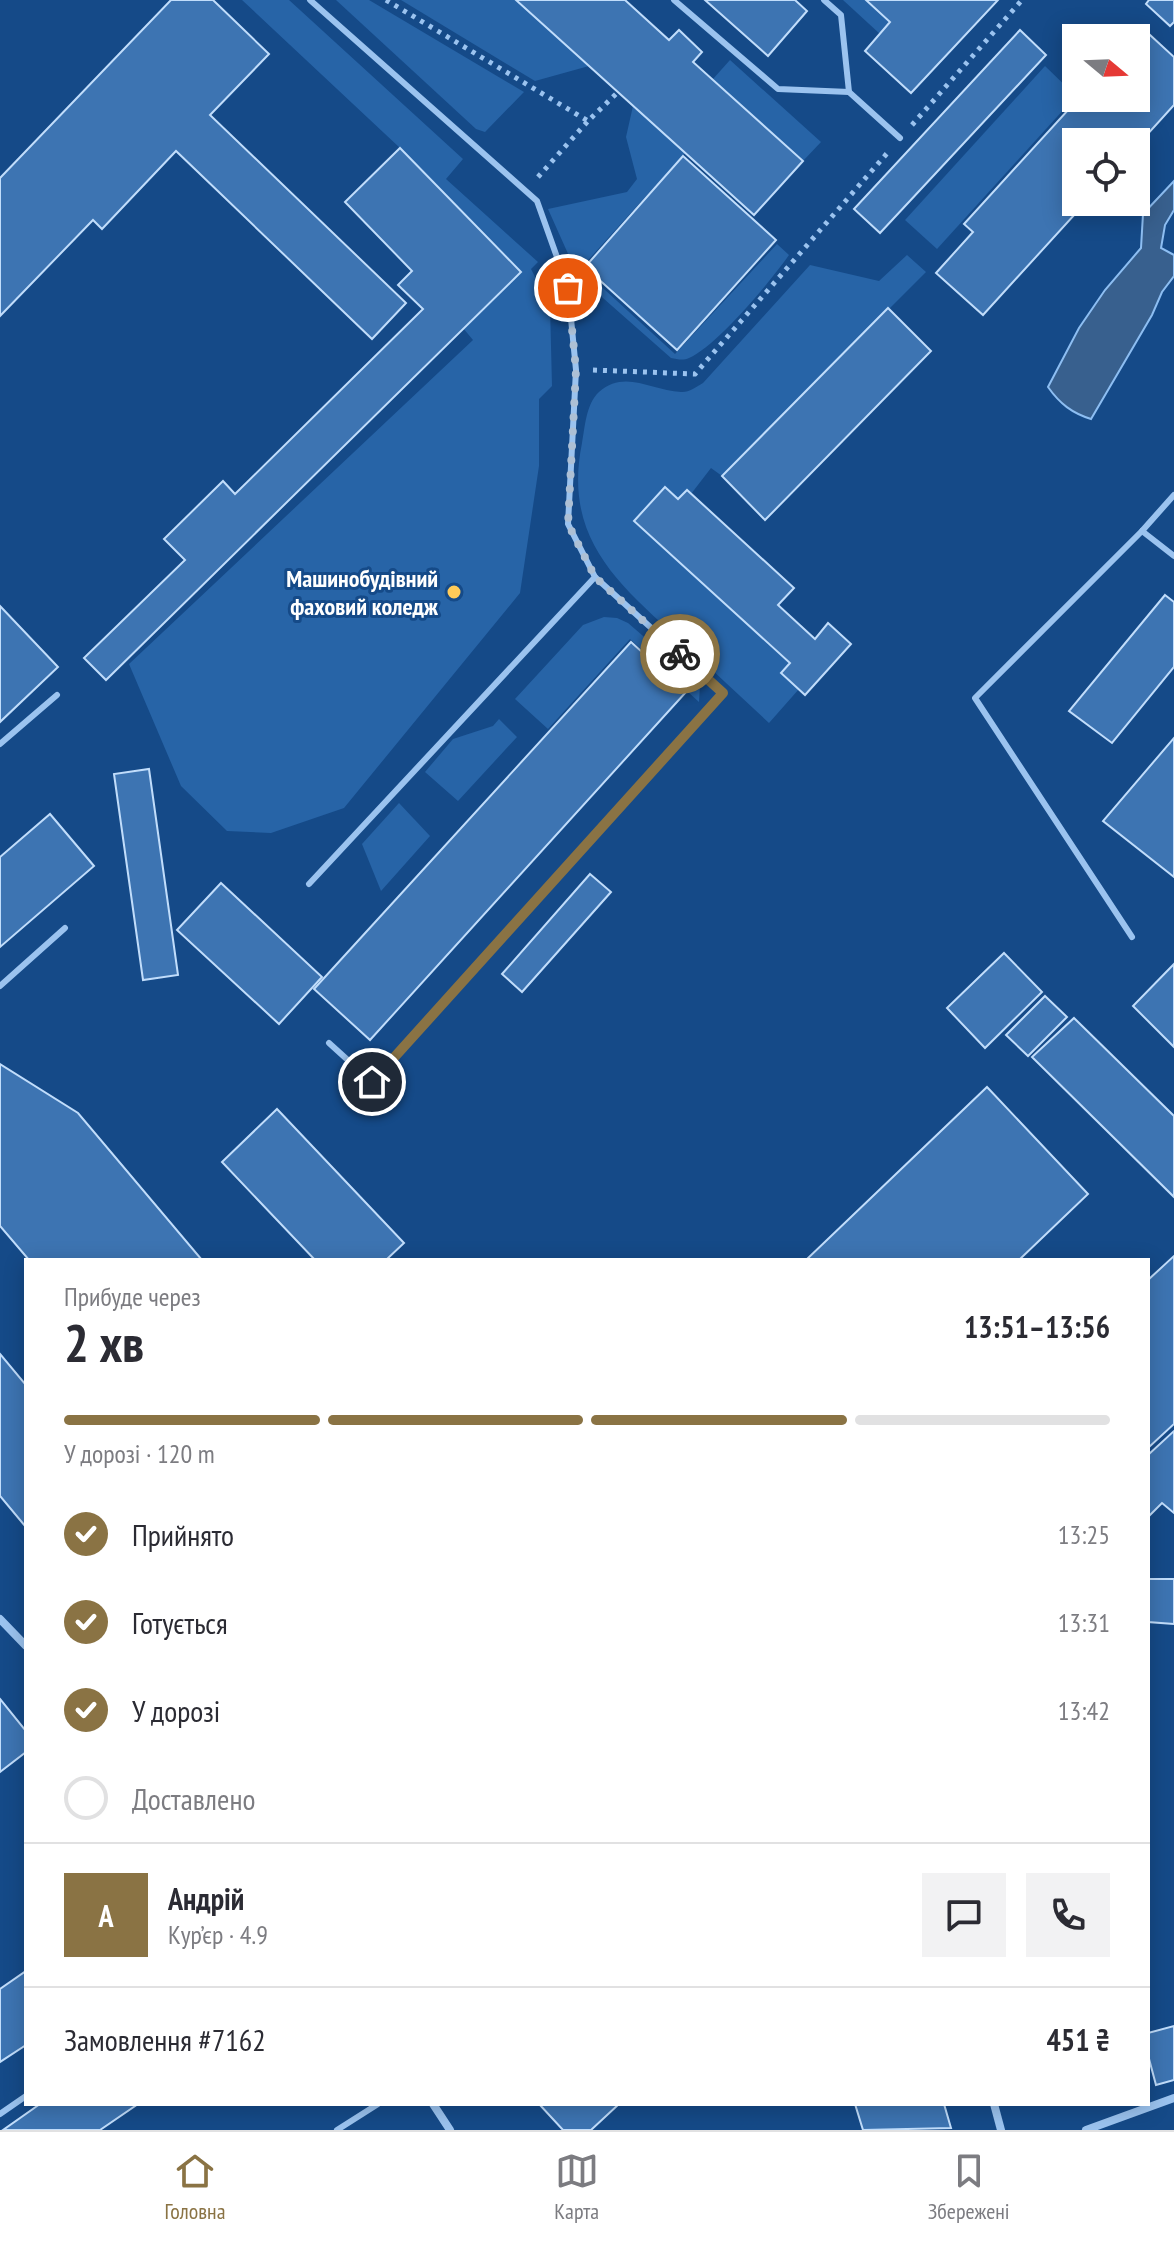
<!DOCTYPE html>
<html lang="uk">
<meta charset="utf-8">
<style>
body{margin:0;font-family:"PT Sans Narrow",sans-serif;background:#f2f2f3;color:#2b2b33;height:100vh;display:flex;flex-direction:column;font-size:30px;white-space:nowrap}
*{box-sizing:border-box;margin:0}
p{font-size:26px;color:#7c7c81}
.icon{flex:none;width:44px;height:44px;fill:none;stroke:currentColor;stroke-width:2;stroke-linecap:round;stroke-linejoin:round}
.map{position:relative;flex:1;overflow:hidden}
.details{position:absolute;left:24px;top:1258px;width:1126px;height:848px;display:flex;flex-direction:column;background:#fff;border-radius:0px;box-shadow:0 4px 20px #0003}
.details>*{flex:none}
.needle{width:52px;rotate:109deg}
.controls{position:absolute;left:1062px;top:24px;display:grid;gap:16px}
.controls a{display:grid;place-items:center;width:88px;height:88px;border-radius:0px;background:#fff;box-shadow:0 4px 20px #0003;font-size:40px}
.pin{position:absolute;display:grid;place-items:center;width:68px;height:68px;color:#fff;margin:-34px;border:4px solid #fff;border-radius:50%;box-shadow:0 2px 8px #0007}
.courier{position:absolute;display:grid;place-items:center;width:80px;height:80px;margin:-40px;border:6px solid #8a7344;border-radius:50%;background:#fff;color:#222;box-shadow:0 2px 10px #0007}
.summary em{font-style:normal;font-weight:800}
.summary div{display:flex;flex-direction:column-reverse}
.summary{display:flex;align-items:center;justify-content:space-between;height:136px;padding:0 40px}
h1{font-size:52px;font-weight:800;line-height:60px}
.bar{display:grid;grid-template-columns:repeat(4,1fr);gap:12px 8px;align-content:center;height:96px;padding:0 40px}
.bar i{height:10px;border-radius:6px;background:#e1e1e2}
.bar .current{background:#8a7344}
.bar p{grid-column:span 4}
.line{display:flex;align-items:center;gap:20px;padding:0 40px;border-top:2px solid #e1e1e2}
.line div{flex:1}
.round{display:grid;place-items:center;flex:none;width:84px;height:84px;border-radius:0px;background:#f2f2f3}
ol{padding:0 40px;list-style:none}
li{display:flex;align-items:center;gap:24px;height:88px}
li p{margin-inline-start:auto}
li .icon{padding:8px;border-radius:50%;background:#8a7344;color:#fff;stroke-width:4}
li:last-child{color:#7c7c81}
li i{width:44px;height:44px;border:4px solid #e1e1e2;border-radius:50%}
.tab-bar{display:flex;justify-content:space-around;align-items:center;height:112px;border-top:2px solid #e1e1e2;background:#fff;font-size:22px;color:#7c7c81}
.tab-bar a{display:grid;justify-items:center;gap:4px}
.tab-bar .current{color:#8a7344}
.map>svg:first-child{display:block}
</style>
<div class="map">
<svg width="1174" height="2130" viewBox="0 0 1174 2130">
<rect width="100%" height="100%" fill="#154a88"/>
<g fill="#2764a7">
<polygon points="242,0 289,0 463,159 446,179 538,262 531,269 550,306 552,386 539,399 539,466 520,593 344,808 271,833 227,831 181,786 129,664 473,340 463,328 521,272 400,148"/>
<polygon points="336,0 369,0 524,92 485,132 476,129"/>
<polygon points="401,0 516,0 589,66 535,81"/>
<polygon points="843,0 866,0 890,22 880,34"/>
<polygon points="730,60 821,142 803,161 713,79"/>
<polygon points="1045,66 1076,96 937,249 905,220"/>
<path d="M633,106L685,153L581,268L675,354L777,244L789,255C770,282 717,346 689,358C683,361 677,359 671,358L578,276L548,209L627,192L637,179L626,137Z"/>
<path d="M907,255L926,272L722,476L711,468L691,494L686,490L678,499L665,487L634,521L790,663L781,673L799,689L769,723C739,695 709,667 679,639C616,582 563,537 582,443C585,427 586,404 599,392C625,369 652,391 681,392C688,393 696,387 703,383L810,265L879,281Z"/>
<polygon points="604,617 617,618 628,623 700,685 699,702 630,639 548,729 515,699 583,625"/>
<polygon points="499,719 517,737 458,801 425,772 453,739 493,726"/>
<polygon points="399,803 430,836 381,891 362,844"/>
</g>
<path fill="#38608e" stroke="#8dbef2" stroke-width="2" d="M1174,181V210L1165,225L1161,248L1174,255V276L1162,292L1152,315L1091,419C1072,413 1060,404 1048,387L1079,328L1105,290L1141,248L1143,214Z"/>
<g fill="#3d74b2" stroke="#c1ddfb" stroke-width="2">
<polygon points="171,0 213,0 269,54 210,115 406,303 372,339 176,151 102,229 93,220 0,316 0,178"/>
<polygon points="516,0 625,0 669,40 679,30 702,52 693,62 803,161 754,215"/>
<polygon points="705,0 795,0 807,11 768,56"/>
<polygon points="866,0 998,0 911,93 865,51 890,22"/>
<polygon points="1149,0 1174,0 1174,22 1170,26 1146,4"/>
<polygon points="1020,30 1046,55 880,233 854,209"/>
<polygon points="1136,34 1144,42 1150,35 1174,57 1174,105 1136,147 1136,142 1076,142 1076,202 1086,202 983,315 936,273 973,232 964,224 1079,98 1136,98 1136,38 1133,38"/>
<polygon points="400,148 521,272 106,680 84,658 185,560 164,539 223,481 235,494 423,309 398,285 412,271 345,202"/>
<polygon points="683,156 776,240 677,350 585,267"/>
<polygon points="888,308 931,351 765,520 722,476"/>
<polygon points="665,487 678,499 687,490 794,588 778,605 815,639 828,623 851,644 805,695 781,673 790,663 634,521"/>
<polygon points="1165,595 1174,602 1174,667 1112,743 1069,711"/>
<polygon points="0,606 58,667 0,722"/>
<polygon points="631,642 686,692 370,1040 314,989"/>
<polygon points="1174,738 1174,877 1103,821"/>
<polygon points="149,769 178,975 143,980 114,774"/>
<polygon points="50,814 94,866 0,947 0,857"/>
<polygon points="590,874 611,892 522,992 502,974"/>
<polygon points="221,883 322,977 279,1024 177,930"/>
<polygon points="1004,953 1042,992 985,1048 947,1008"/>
<polygon points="1174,964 1174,1047 1133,1006"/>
<polygon points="1045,996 1067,1017 1028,1056 1006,1035"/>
<polygon points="1074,1018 1174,1116 1174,1197 1032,1057"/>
<polygon points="0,1064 78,1113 202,1260 29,1260 0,1226"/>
<polygon points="987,1087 1088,1194 1019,1260 806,1260"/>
<polygon points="277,1109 404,1243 386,1260 315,1260 222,1162"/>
<polygon points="1174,1256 1174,1424 1148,1448 1148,1280"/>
<polygon points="0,1354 26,1385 25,1526 0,1496"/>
<polygon points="1174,1431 1174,1513 1162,1503 1148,1517 1148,1455"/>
<polygon points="1148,1579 1174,1579 1174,1624 1148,1622"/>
<polygon points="0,1699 26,1731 26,1752 0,1772"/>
<polygon points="26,1971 26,2045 0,2062 0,1989"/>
<polygon points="1174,2026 1174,2080 1156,2085 1148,2055 1148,2033"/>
<polygon points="40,2104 138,2104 100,2130 3,2130"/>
<polygon points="539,2104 619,2104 591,2130 563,2130"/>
<polygon points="855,2104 944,2104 951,2128 863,2130"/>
</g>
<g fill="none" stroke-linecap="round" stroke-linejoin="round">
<g stroke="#9bc3ef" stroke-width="5" stroke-dasharray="4 6" stroke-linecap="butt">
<polyline points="386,0 588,121 618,92"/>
<polyline points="912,125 1022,0"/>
<polyline points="538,177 588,121"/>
<polyline points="593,370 695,374 889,151"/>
</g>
<g stroke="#9bc3ef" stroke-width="6">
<polyline points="674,0 778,89 849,92 900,138"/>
<polyline points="824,0 841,15 849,92"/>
<polyline points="1142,531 1174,556"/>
<polyline points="0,744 57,695"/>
<polyline points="309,884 595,577 568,524 576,370 568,288 537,201 310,0"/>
<polyline points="1132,937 975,698 1142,531 1174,495"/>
<polyline points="0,986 65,928"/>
<polyline points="329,1043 372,1082 723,693 595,577"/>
<polyline points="0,2114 26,2096"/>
<polyline points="337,2130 378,2104"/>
</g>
<g stroke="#9bc3ef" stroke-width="8">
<polyline points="0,1619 26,1646"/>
<polyline points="433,2104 450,2130"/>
<polyline points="994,2104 1001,2130"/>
<polyline points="1086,2130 1174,2098"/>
</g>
</g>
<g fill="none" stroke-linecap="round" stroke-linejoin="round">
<polyline stroke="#adc0d5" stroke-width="8" stroke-dasharray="0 14.4" points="568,288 576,370 568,524 595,577 680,654"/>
<polyline stroke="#8a7344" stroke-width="10" points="372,1082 723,693 680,654"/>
</g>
<circle fill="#ffcb59" stroke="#154a88" stroke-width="3" cx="454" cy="592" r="8"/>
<g text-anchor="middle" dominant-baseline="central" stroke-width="6" stroke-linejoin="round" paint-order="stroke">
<g font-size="24" font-weight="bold" fill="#fff" stroke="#154a88" text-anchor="end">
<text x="438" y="578">Машинобудівний<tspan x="438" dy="28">фаховий коледж</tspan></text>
</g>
</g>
</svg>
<div class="controls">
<a><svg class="needle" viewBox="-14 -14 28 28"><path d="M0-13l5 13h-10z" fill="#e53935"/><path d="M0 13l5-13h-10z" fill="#7c7c81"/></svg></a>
<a><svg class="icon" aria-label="locate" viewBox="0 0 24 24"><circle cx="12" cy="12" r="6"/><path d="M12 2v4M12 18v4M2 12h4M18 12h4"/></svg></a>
</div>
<div class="pin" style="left:568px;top:288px;background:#ea580c"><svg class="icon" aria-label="bag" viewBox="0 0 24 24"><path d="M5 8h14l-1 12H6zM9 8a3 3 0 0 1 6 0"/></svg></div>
<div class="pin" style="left:372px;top:1082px;background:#1f2937"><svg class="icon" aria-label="home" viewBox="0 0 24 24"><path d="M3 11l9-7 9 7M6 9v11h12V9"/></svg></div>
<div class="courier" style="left:680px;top:654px"><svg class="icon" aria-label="bike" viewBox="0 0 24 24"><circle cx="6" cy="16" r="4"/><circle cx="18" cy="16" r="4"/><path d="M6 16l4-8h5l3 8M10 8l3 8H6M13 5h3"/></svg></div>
<section class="details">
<div class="summary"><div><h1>2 хв</h1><p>Прибуде через</p></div><em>13:51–13:56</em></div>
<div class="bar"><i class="current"></i><i class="current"></i><i class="current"></i><i></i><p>У дорозі · 120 m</p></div>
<ol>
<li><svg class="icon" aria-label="check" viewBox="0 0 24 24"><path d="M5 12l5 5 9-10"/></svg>Прийнято<p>13:25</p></li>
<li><svg class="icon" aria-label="check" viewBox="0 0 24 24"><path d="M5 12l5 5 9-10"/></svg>Готується<p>13:31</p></li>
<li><svg class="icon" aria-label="check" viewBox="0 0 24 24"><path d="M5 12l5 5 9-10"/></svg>У дорозі<p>13:42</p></li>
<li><i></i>Доставлено</li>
</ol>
<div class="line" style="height:144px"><b class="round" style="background:#8a7344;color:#fff">А</b><div><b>Андрій</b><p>Кур’єр · 4.9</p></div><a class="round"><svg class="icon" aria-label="chat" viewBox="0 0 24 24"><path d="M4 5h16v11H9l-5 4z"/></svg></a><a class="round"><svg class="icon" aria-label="phone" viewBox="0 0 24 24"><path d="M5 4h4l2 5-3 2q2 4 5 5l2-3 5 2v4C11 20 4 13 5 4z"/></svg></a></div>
<div class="line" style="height:104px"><div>Замовлення #7162</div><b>451 ₴</b></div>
</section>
</div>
<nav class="tab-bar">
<a class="current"><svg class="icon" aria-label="home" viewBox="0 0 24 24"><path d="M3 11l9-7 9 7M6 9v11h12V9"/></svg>Головна</a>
<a><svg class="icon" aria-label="map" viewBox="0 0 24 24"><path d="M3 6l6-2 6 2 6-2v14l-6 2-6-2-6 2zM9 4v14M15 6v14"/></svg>Карта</a>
<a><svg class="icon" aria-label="saved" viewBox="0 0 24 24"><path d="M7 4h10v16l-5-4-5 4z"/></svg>Збережені</a>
</nav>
